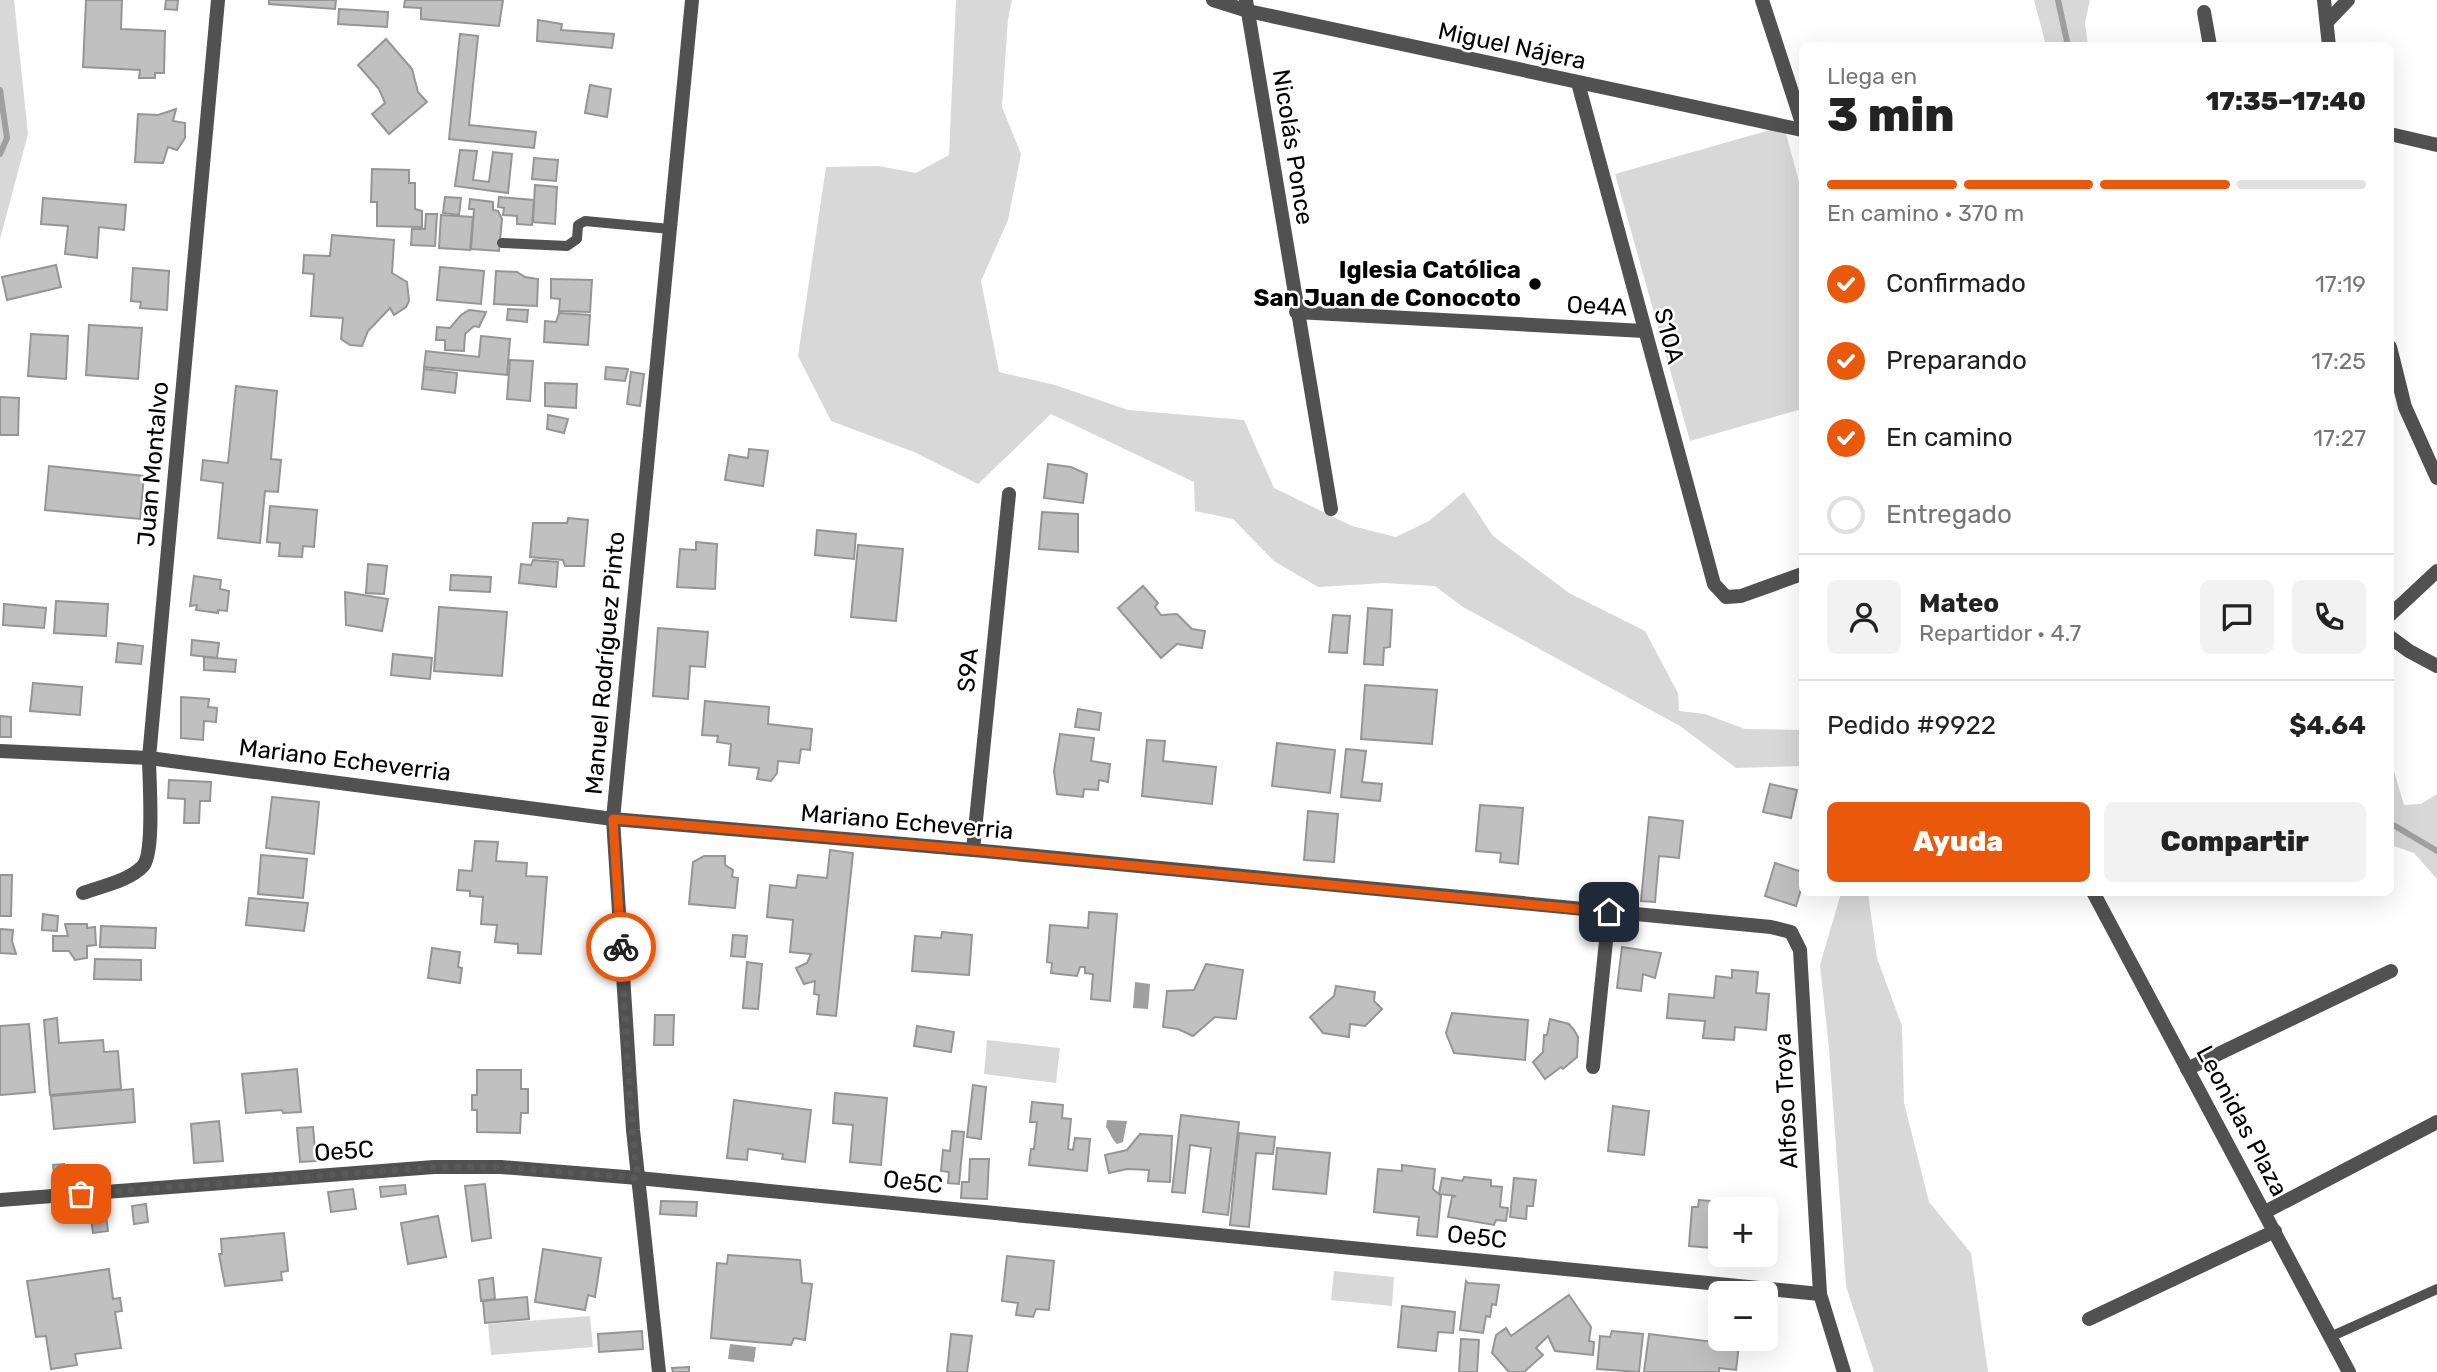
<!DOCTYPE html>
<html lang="es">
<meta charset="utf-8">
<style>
body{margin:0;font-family:Rubik,sans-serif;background:#f2f2f2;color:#222;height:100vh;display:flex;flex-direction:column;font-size:26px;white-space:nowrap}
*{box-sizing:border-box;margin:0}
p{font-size:23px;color:#767676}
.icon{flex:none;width:38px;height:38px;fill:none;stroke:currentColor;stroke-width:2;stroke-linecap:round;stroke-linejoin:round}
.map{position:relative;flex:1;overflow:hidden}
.sheet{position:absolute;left:1799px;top:42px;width:595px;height:854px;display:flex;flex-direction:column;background:#fff;border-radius:10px;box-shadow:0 7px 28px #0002}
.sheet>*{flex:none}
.fabs{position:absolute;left:1708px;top:1197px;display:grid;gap:14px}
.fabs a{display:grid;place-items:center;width:70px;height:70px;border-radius:10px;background:#fff;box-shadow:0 7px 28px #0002;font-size:35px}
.pin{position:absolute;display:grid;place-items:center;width:60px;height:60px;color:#fff;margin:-30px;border-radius:14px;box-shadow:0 4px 10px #0006}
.courier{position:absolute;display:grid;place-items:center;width:70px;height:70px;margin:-35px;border:5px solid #ea580c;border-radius:50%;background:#fff;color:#222;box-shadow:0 2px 9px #0007}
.overview em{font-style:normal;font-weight:800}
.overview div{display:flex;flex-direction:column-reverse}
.overview{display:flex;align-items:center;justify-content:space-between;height:119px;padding:0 28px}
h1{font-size:46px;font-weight:800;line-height:52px}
.bar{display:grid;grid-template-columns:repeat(4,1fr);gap:10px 7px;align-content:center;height:84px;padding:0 28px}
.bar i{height:9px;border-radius:5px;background:#e0e0e0}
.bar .current{background:#ea580c}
.bar p{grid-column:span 4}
.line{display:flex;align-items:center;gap:18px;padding:0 28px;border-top:2px solid #e0e0e0}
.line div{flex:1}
.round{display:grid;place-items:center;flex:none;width:74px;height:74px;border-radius:10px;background:#f2f2f2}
ol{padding:0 28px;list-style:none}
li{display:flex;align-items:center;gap:21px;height:77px}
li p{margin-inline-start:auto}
li .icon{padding:7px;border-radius:50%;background:#ea580c;color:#fff;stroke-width:4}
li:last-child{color:#767676}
li i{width:38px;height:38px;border:4px solid #e0e0e0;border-radius:50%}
.cta{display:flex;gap:14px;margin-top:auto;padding:14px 28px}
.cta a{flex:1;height:80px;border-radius:10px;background:#ea580c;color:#fff;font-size:28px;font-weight:800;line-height:80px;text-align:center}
.cta a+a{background:#f2f2f2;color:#222}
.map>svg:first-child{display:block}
</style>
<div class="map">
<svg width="2437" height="1372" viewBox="0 0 2437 1372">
<rect width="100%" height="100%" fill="#fff"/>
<g fill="#d8d8d8">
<polygon points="0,0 14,0 28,134 0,239"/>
<polygon points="956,0 1012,0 1008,19 1002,107 1021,154 1008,220 981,281 999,372 1055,385 1128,410 1244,420 1274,488 1352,526 1396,537 1429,521 1464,492 1493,536 1569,593 1645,631 1678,693 1679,711 1705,714 1745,729 1802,730 1802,766 1736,768 1680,726 1463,607 1435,586 1384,583 1318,587 1274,561 1233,519 1195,511 1194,482 1051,414 978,484 914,452 831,421 798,356 826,167 878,166 916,173 949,155"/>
<polygon points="2034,0 2090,0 2085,23 2088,45 2046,45"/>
<polygon points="1784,126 1802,193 1802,409 1690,441 1615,174"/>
<polygon points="2390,757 2404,805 2421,804 2437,794 2437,879 2414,853 2391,845"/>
<polygon points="1841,893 1868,893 1877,958 1902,1026 1904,1103 1929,1202 1971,1253 1988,1372 1874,1372 1846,1286 1829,1049 1820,965"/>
<polygon points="987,1040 1060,1048 1056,1083 984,1074"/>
<polygon points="1334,1271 1394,1277 1392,1306 1331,1300"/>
<polygon points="590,1316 593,1347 491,1355 488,1324"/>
</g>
<g fill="#9f9f9f">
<polygon points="1135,982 1150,984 1148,1009 1133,1008"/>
<path d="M1107,1120L1127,1121L1123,1142L1117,1144C1112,1140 1110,1132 1106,1127Z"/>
<polygon points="730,1344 756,1347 754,1362 728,1359"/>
</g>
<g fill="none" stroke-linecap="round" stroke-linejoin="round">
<g stroke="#9f9f9f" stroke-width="6">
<polyline points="2058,0 2068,46"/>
<polyline points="0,90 7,138 0,154"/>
<polyline points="2390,823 2437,851"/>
</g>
</g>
<g fill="#c0c0c0" stroke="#959595" stroke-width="2">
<polygon points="86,0 122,0 121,29 165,31 164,73 155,73 155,78 139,78 140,70 83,67"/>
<polygon points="166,0 178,0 177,10 165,9"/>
<polygon points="269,0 336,0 335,9 269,4"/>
<polygon points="405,0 503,0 499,26 421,19 421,8 404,7"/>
<polygon points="339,9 388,12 387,27 338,24"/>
<polygon points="538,20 562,24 561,30 614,34 612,48 537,41"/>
<polygon points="460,34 478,36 469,125 536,132 534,148 449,139"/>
<polygon points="386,39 412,69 418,92 427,102 389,134 372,114 385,103 379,89 358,65"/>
<polygon points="590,85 611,89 607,117 585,113"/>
<polygon points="176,109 173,121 185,123 185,138 177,150 168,147 163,163 135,162 138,114 158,115"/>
<polygon points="460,150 477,151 473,180 489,182 493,152 512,154 508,193 455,186"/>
<polygon points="534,158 558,160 556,181 532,179"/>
<polygon points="372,169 409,170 409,183 415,183 415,209 422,211 422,227 377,226 377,202 371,202"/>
<polygon points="535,185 557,187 555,224 533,222"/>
<polygon points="445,197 461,198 459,215 443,213"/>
<polygon points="499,197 534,200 532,225 517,224 517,216 503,215 504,208 498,207"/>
<polygon points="43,198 126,205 124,230 99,227 97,258 65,254 68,226 41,224"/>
<polygon points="470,199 493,202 493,210 498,211 502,219 499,251 471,249 474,209 469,209"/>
<polygon points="426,214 437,214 435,246 411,245 412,229 425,229"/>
<polygon points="441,215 473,217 470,250 439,248"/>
<polygon points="332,235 394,240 392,273 407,282 409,301 406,307 394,315 390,308 368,331 362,346 350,345 341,339 343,318 311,316 314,274 303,273 304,255 330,256"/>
<polygon points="56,265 61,287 7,300 2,277"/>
<polygon points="440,267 484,271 481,304 437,300"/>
<polygon points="133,268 169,271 167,310 140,308 141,302 131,301"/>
<polygon points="496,271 517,272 525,277 538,279 537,306 494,304"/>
<polygon points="551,279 592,280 590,312 559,311 560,299 551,298"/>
<polygon points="508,309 528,310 527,322 507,320"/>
<polygon points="469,310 486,312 479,327 474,326 465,334 464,351 445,350 445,340 436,340 437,327 450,328 461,315"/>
<polygon points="559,313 590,315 588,345 544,342 545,321 556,322"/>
<polygon points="89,325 142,328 138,379 86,375"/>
<polygon points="31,334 68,336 66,379 28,376"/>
<polygon points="481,336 510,339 507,375 424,367 426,351 479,357"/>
<polygon points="510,360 533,361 530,401 507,399"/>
<polygon points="606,367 628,369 625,381 605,379"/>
<polygon points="424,369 457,373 455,393 422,389"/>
<polygon points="631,372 644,374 640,406 627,404"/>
<polygon points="545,383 577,384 576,408 545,406"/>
<polygon points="236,386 277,391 271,459 281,460 278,492 265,491 260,543 218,538 223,483 201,480 203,460 228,463"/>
<polygon points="0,397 19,398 18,435 0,435"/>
<polygon points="548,415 568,419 564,433 547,429"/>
<polygon points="749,449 768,451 763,486 725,480 729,455 748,458"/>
<polygon points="1048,464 1071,467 1087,474 1083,503 1044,498"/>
<polygon points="49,466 144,476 140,519 45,510"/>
<polygon points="270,506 317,510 314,547 303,546 302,557 279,556 280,543 267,542"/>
<polygon points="1042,512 1078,514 1078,552 1039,549"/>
<polygon points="568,518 588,520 584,566 565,566 563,560 530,557 533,523 567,523"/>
<polygon points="817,530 856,534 854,559 815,555"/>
<polygon points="696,542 717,544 715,589 677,587 680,549 696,550"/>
<polygon points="858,545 903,549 896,621 851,617"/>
<polygon points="533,560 558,562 556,587 519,583 521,564 531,565"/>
<polygon points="368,564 387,566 384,594 366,593"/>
<polygon points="451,575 491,577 490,592 450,590"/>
<polygon points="194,576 221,580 220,589 229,591 227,611 218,610 218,613 196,610 197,605 190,606"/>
<polygon points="1143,586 1158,603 1155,607 1161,615 1177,614 1192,629 1205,631 1202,648 1177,644 1161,658 1118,608"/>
<polygon points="345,592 388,599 382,631 346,625"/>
<polygon points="56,601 108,604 106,636 54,633"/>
<polygon points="4,604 46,608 44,628 3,625"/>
<polygon points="439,607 507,612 502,676 434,671"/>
<polygon points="1368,608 1392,610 1390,647 1384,648 1383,665 1364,664"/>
<polygon points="1333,615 1350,616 1347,653 1329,652"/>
<polygon points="658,628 708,632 705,667 690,666 688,699 653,696"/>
<polygon points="192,640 219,643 217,658 191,655"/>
<polygon points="118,643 143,646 141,664 116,662"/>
<polygon points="393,654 432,658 430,679 391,675"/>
<polygon points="204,657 236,660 235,672 204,670"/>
<polygon points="33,683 82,687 80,715 30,711"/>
<polygon points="1365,685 1437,690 1432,744 1361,739"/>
<polygon points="181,697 209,699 208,707 217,708 216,722 204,721 203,740 181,738"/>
<polygon points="705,701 769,707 768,724 812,729 810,750 801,749 799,763 778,761 777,773 771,781 757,779 759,768 729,765 731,744 717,742 718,736 702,735"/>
<polygon points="1078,709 1101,713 1099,730 1075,727"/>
<polygon points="0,716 11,717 11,737 0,737"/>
<polygon points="1060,734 1094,738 1091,761 1110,764 1108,782 1099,780 1098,790 1084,789 1083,797 1057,794 1054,771"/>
<polygon points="1147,740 1165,741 1163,761 1216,767 1212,804 1142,796"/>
<polygon points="1277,743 1335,750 1330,793 1272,786"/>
<polygon points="1346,749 1366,751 1362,782 1382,784 1380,801 1341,797"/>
<polygon points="169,780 211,782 210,801 200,801 199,823 184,823 185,799 168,798"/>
<polygon points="1770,784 1797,790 1791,818 1763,812"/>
<polygon points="272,797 319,802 314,854 266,848"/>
<polygon points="1480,805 1523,808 1518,864 1500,862 1501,853 1476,851"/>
<polygon points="1308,811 1338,814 1334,862 1304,860"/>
<polygon points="1649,817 1683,821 1679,858 1659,856 1655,902 1641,901"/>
<polygon points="475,841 498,842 496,861 527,863 526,876 547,877 541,954 518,953 518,944 495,942 497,925 481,924 483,897 470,896 470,891 457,890 459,870 472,871"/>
<polygon points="830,850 853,853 836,1016 817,1014 819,995 814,994 815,981 804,984 796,968 807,963 811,954 790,952 793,920 767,917 770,885 796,888 798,875 827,878"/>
<polygon points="261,855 307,859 303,898 258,894"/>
<polygon points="704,856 725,856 725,865 733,870 732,877 738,878 735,908 689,904 693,862"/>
<polygon points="1775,863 1802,872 1802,886 1796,906 1765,896"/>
<polygon points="0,875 12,875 11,916 0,916"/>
<polygon points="249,898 308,903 304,931 246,925"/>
<polygon points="1089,912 1117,914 1110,1001 1091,999 1093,974 1085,973 1085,967 1080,967 1077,976 1051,973 1052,963 1047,962 1050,925 1088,928"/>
<polygon points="43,914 58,916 57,931 42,930"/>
<polygon points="65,924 87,924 87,928 95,927 96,945 87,946 87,958 75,960 69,951 53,951 53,936 68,936"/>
<polygon points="101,926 156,928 155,948 100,947"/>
<polygon points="0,929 13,930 12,941 16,954 0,953"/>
<polygon points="942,932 972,935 969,975 912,971 915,936 941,938"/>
<polygon points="733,935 747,936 745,957 731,956"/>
<polygon points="1622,947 1661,953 1655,978 1643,974 1641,991 1617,988"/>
<polygon points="432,948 460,952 458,967 462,968 460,983 428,978"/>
<polygon points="95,959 141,960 141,980 94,979"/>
<polygon points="747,962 762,964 758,1009 743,1008"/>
<polygon points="1206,964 1243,970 1236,1019 1215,1017 1193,1036 1178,1029 1163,1027 1167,991 1194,990"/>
<polygon points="1732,970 1758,972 1756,993 1769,994 1766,1030 1735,1027 1734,1040 1703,1038 1705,1021 1667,1018 1669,994 1714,998 1716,976 1732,978"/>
<polygon points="1336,986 1375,992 1374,1001 1382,1009 1365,1026 1350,1024 1349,1037 1323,1033 1310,1017 1334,996"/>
<polygon points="1452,1013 1528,1020 1525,1060 1454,1053 1446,1033"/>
<polygon points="655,1015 674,1015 673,1045 654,1045"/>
<polygon points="57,1018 59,1043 103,1040 104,1052 118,1051 121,1089 50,1095 44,1020"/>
<polygon points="1550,1019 1569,1024 1574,1030 1578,1037 1577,1057 1563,1069 1561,1067 1545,1079 1533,1062 1543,1052 1544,1035 1547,1035"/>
<polygon points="29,1024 35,1092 0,1095 0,1026"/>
<polygon points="917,1026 954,1032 951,1052 914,1046"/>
<polygon points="297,1069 301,1112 283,1113 282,1110 246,1113 242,1074"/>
<polygon points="477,1070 521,1070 521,1089 528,1089 528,1113 521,1113 520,1133 477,1132 477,1110 472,1110 472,1095 477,1095"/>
<polygon points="973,1085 986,1087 981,1139 967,1137"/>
<polygon points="133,1089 135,1122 54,1129 51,1096"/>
<polygon points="835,1093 887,1098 881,1165 850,1162 853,1125 833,1123"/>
<polygon points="734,1100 811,1110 805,1162 782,1159 783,1154 748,1149 747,1160 727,1158"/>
<polygon points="1032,1102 1063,1105 1062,1118 1071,1119 1068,1149 1073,1150 1075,1138 1090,1139 1087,1171 1029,1165 1031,1149 1034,1149 1037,1122 1030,1122"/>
<polygon points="1613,1106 1649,1111 1644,1155 1608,1151"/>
<polygon points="1181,1115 1239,1122 1228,1215 1203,1212 1211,1148 1190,1145 1185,1193 1172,1192"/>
<polygon points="219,1121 223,1161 194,1163 191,1124"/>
<polygon points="313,1127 316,1161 300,1162 297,1128"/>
<polygon points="952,1131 964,1132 959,1184 948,1183 949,1172 941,1171 943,1150 950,1151"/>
<polygon points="1239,1133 1275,1137 1273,1154 1256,1153 1249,1227 1230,1225"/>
<polygon points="1140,1134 1172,1136 1170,1182 1148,1181 1149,1170 1127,1169 1109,1173 1105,1155 1127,1150"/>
<polygon points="1277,1148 1330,1153 1326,1194 1273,1189"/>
<polygon points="970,1159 989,1159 987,1199 961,1198 962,1182 969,1182"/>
<polygon points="64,1164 66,1182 55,1182 53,1165"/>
<polygon points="1402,1165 1435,1169 1433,1189 1441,1196 1437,1237 1417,1235 1419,1217 1374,1212 1378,1169 1402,1171"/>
<polygon points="1464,1177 1491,1180 1491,1186 1502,1187 1500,1207 1508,1208 1506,1221 1496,1220 1494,1225 1448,1217 1452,1197 1456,1196 1439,1194 1442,1178 1462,1181"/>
<polygon points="1514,1178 1536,1180 1533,1206 1527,1206 1526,1219 1510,1217"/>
<polygon points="485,1184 491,1238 472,1241 465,1186"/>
<polygon points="405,1185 406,1194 381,1197 380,1187"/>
<polygon points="353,1189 356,1209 331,1212 328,1192"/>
<polygon points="1699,1200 1735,1203 1735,1209 1720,1209 1720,1255 1724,1255 1724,1258 1712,1257 1712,1248 1689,1246 1692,1207 1698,1207"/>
<polygon points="661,1201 697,1202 696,1216 660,1214"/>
<polygon points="146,1204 148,1222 134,1224 132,1206"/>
<polygon points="106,1216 108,1231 93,1233 91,1218"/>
<polygon points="438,1216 446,1257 408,1264 401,1223"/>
<polygon points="284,1233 288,1271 281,1272 282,1280 225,1286 219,1254 222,1254 221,1239"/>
<polygon points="543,1249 601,1258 595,1297 588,1295 585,1310 535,1302"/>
<polygon points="728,1255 800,1260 802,1283 812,1284 805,1340 794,1338 791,1345 711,1338 717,1263 727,1264"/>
<polygon points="1007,1256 1054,1261 1049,1310 1036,1309 1033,1317 1016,1315 1018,1303 1002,1301"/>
<polygon points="109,1269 113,1299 120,1298 122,1311 115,1312 121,1348 75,1354 77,1365 51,1369 46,1336 36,1337 27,1281"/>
<polygon points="493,1278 495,1299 481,1301 479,1280"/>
<polygon points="1466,1281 1468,1283 1499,1285 1496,1305 1492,1304 1490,1317 1486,1316 1483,1333 1460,1330"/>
<polygon points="1569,1295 1591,1327 1589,1341 1594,1342 1593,1355 1555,1351 1548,1336 1536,1348 1543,1355 1524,1372 1509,1372 1492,1353 1496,1335 1506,1328 1511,1336"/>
<polygon points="527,1297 529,1319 485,1323 483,1301"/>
<polygon points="1402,1306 1455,1312 1453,1333 1438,1332 1436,1351 1398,1347"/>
<polygon points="642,1331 643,1349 599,1352 598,1334"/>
<polygon points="1612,1331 1643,1334 1639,1372 1597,1369 1600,1336 1610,1337"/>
<polygon points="951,1334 972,1336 967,1372 947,1372"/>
<polygon points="1649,1334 1739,1345 1736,1370 1719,1368 1719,1372 1644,1372"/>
<polygon points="1461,1339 1479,1340 1477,1372 1459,1372"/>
<polygon points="689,1367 689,1372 673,1372 672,1368"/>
</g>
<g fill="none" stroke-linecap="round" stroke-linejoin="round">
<g stroke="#515151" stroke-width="10">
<polyline points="502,243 567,246 577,239 578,225 585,221 670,229"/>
<polyline points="2330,1337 2437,1289"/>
</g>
<g stroke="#515151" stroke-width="14">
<polyline points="1213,0 1248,11 1802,130"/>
<polyline points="1246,0 1331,509"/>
<polyline points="1762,0 1802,123"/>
<polyline points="2324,0 2329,46"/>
<polyline points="2204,12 2210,46"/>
<polyline points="2327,22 2348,0"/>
<polyline points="1578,83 1714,584 1726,597 1741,596 1802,574"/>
<polyline points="2390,134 2437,145"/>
<polyline points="1296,312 1644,331"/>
<polyline points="2390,347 2405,407 2437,478"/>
<polyline points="2390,615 2437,571"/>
<polyline points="2390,637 2409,651 2437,666"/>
<polyline points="0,751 149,758 613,819 973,850 1771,927 1791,932 1800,950 1820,1294 1844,1372"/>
<polyline points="973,850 1009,494"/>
<polyline points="2093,892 2349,1372"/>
<path d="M83,893C102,886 129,881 143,866C155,852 149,779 149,758L218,0"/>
<polyline points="1593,1067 1609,912"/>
<polyline points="2187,1069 2391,971"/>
<polyline points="0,1200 434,1167 501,1167 638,1178 1820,1294"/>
<polyline points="2265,1212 2437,1122"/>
<polyline points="2089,1319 2275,1231"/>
<polyline points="659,1372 633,1130 613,819 692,0"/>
</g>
</g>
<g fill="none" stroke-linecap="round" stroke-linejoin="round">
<polyline stroke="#595959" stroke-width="7" stroke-dasharray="0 12.6" points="81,1194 435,1167 501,1167 638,1178 632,1130 621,947"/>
<polyline stroke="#ea580c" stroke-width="9" points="621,947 613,819 973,850 1609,912"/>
</g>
<circle fill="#000" stroke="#fff" stroke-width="2.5" cx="1535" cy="284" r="7"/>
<g text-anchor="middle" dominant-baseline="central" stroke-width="5" stroke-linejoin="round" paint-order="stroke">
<g font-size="24" fill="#000" stroke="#fff">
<text transform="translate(1512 46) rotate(12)">Miguel Nájera</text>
<text transform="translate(1293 147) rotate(81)">Nicolás Ponce</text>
<text transform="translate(1597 306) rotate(3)">Oe4A</text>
<text transform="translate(1669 336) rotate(75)">S10A</text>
<text transform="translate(153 464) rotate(-85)">Juan Montalvo</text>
<text transform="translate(605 663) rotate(-85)">Manuel Rodríguez Pinto</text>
<text transform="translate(968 670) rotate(-84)">S9A</text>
<text transform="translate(345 760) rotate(7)">Mariano Echeverria</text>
<text transform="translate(907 822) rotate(5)">Mariano Echeverria</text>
<text transform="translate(1786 1101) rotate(-93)">Alfoso Troya</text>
<text transform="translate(2242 1121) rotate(62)">Leonidas Plaza</text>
<text transform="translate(344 1151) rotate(-4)">Oe5C</text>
<text transform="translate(913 1182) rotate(6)">Oe5C</text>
<text transform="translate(1477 1237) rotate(6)">Oe5C</text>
</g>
<g font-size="24" font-weight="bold" fill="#000" stroke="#fff" text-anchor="end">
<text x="1521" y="270">Iglesia Católica<tspan x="1521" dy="28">San Juan de Conocoto</tspan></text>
</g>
</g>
</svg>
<div class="fabs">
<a>+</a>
<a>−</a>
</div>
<div class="pin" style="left:81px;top:1194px;background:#ea580c"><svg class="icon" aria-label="bag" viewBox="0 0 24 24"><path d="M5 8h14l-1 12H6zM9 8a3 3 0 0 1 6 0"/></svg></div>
<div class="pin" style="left:1609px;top:912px;background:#1f2937"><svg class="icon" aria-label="home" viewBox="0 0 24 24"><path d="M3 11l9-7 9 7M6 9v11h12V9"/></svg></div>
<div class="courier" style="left:621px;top:947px"><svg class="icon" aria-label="bike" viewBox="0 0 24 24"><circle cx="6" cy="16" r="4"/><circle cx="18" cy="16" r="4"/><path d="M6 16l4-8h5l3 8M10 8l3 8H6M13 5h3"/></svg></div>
<section class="sheet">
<div class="overview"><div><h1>3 min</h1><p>Llega en</p></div><em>17:35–17:40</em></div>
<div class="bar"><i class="current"></i><i class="current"></i><i class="current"></i><i></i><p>En camino · 370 m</p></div>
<ol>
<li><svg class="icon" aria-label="check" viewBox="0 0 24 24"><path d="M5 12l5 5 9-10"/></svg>Confirmado<p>17:19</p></li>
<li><svg class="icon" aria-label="check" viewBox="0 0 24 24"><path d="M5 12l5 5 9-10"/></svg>Preparando<p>17:25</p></li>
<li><svg class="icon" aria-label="check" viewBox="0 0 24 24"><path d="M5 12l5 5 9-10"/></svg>En camino<p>17:27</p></li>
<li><i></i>Entregado</li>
</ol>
<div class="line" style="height:126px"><a class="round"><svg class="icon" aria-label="person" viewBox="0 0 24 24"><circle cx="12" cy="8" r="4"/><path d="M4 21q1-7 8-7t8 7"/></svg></a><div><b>Mateo</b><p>Repartidor · 4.7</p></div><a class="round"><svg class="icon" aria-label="chat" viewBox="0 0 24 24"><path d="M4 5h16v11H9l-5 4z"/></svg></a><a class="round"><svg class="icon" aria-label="phone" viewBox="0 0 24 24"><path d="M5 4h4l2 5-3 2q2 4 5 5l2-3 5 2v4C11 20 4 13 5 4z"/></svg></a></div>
<div class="line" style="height:91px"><div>Pedido #9922</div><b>$4.64</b></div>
<div class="cta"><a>Ayuda</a><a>Compartir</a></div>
</section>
</div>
